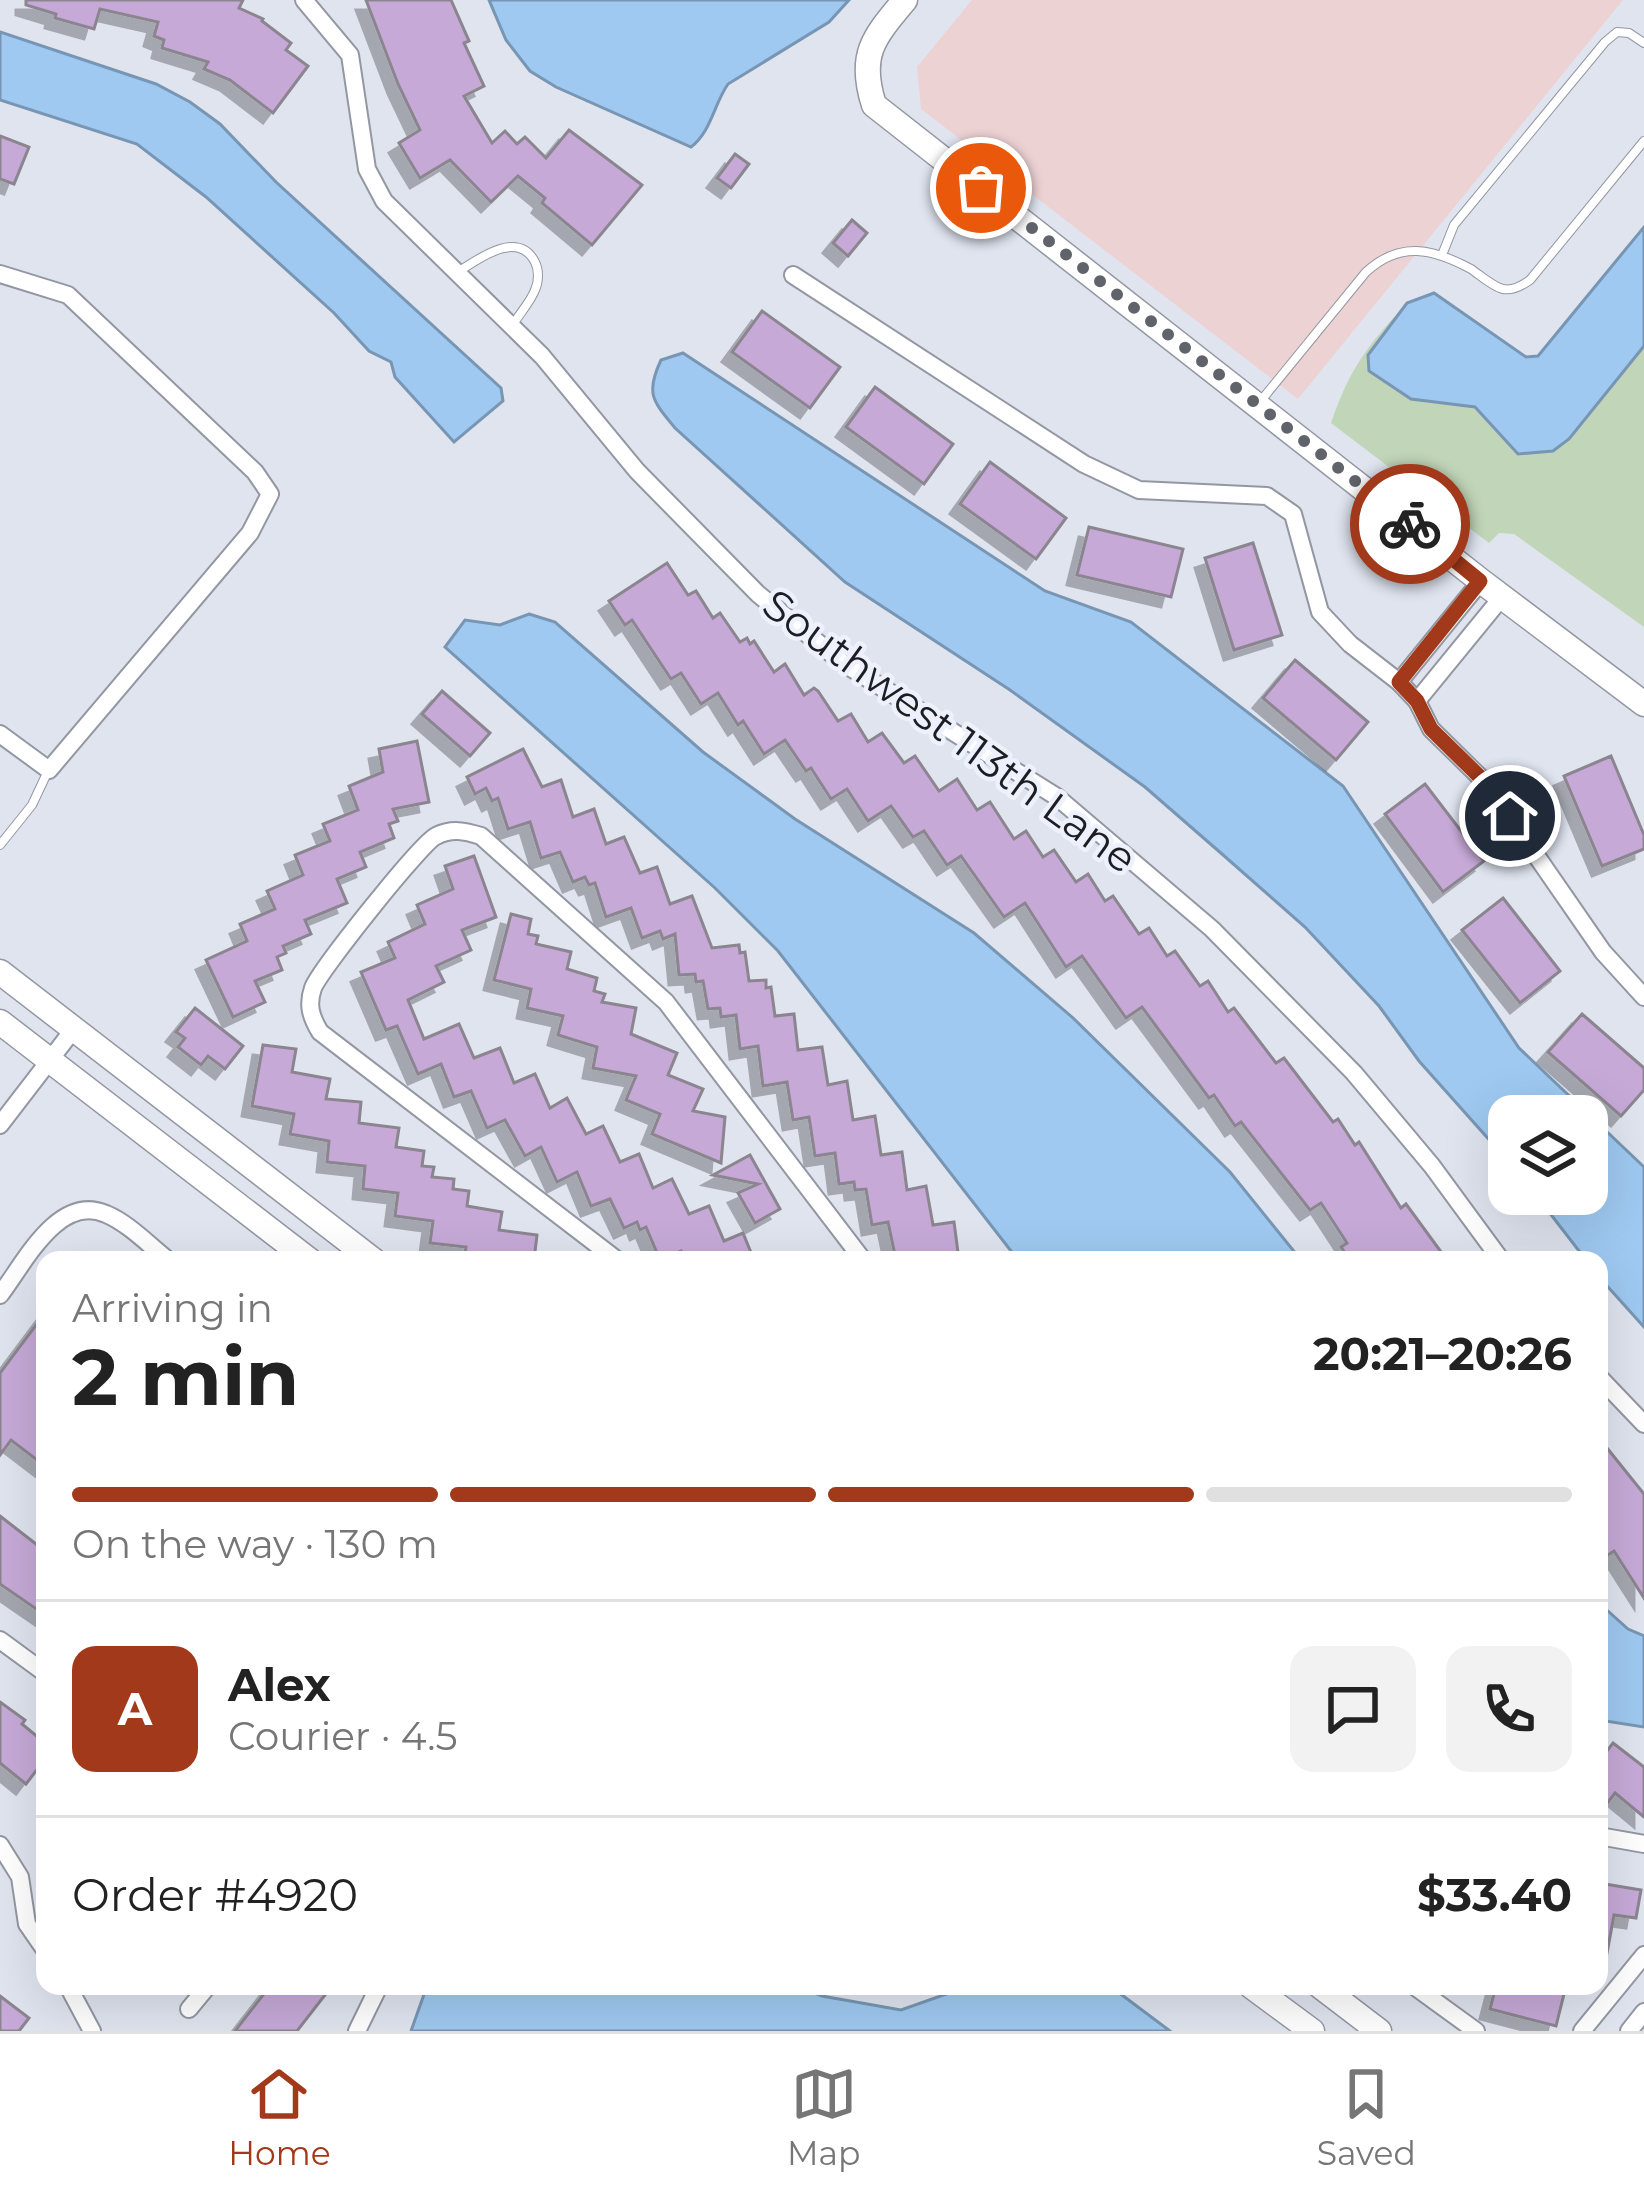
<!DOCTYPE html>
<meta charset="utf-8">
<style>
body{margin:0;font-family:Montserrat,sans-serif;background:#f2f2f2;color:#222;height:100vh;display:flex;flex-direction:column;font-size:45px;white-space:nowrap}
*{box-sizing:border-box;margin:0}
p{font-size:39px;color:#767676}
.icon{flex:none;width:66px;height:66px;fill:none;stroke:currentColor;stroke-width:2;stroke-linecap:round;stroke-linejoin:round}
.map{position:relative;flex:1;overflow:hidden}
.sheet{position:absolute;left:36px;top:1251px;width:1572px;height:744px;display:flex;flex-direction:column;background:#fff;border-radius:24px;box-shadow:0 12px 48px #0002}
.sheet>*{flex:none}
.tools{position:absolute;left:1488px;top:1095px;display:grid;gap:24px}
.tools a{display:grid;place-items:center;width:120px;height:120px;border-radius:24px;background:#fff;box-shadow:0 12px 48px #0002;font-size:60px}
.pin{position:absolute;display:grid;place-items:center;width:102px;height:102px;color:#fff;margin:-51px;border:6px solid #fff;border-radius:50%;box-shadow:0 3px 12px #0007}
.courier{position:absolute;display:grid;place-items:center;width:120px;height:120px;margin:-60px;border:9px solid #a1391a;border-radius:50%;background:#fff;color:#222;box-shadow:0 3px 15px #0007}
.summary em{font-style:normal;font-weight:700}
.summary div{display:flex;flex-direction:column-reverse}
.summary{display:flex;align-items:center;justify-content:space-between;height:204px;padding:0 36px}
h1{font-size:78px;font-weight:700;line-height:90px}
.bar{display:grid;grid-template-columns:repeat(4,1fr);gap:18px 12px;align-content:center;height:144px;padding:0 36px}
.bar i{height:15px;border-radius:9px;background:#e0e0e0}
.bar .on{background:#a1391a}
.bar p{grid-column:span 4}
.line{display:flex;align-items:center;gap:30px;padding:0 36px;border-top:3px solid #e0e0e0}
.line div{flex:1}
.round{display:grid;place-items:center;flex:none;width:126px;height:126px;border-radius:24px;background:#f2f2f2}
.menu{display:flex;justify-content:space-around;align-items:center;height:168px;border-top:3px solid #e0e0e0;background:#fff;font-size:33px;color:#767676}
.menu a{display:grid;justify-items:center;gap:6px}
.menu .on{color:#a1391a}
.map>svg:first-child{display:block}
</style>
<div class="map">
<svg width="1644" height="2031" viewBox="0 0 1644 2031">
<defs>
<filter id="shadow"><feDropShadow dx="-10" dy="10" stdDeviation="0" flood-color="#0004"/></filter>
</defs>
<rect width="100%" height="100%" fill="#dfe4ef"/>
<polygon fill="#edd2d4" points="972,0 1623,0 1298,399 921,109 917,67"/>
<path fill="#c1d6b9" d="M1407,303L1369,355L1411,399L1475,407L1518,454L1569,439L1644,346V627L1514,534L1499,533L1489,543L1331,423C1350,368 1367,346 1407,303Z"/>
<g fill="#9fc9f1" stroke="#7896b3" stroke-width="3">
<path d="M489,0H849L829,22L728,84C714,104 711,132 691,147L556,87L530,71L506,40Z"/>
<polygon points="0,32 156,84 190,102 220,124 276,182 501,388 503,401 454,442 395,377 391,362 369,351 334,313 206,197 137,144 0,100"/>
<polygon points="1644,227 1644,346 1569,439 1553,451 1518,454 1475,407 1411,399 1369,371 1368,355 1407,303 1434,293 1526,357 1538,356"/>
<path d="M683,353L1045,591L1131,622L1343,786L1519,1048L1644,1167V1327L1599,1277V1260H1586L1535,1194H1587V1116H1509V1162L1419,1061L1379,1006L1305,927L1222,854L1145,787L1010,690L845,582L675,428C653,401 645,394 661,360Z"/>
<polygon points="529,614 555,622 703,752 795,819 974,933 1072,1017 1230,1172 1301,1260 1018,1260 778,951 715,888 445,647 465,620 500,625"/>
<polygon points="1599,1603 1628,1629 1644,1636 1644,1727 1599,1720"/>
<polygon points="427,1986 798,1986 822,1996 901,2010 969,1986 1110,1986 1170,2031 411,2031"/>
</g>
<g fill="#c6a9d7" stroke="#8b858f" stroke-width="3" filter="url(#shadow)">
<polygon points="26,0 243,0 239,8 263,19 262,21 291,43 286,50 308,66 273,113 230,80 204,69 208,62 162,48 164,40 154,36 158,22 100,9 94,29 55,18 56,14 26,5"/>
<polygon points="366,0 451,0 469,41 464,43 484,86 464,96 492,143 505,131 517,144 525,137 546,158 569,130 642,185 592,245 542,203 545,198 518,176 491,202 450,160 420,178 399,143 420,130 398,84"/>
<polygon points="0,136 29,147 14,184 0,179"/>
<polygon points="735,154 749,164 731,188 717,178"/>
<polygon points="852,220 867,233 848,256 833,243"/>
<polygon points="762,311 840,367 810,408 732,352"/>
<polygon points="875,387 953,444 924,484 846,427"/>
<polygon points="990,462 1066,518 1036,559 960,504"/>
<polygon points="1089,527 1183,549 1171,597 1077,575"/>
<polygon points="1253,543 1282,635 1234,650 1205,558"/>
<polygon points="667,563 688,595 696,591 713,618 720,613 740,642 747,638 750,644 754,641 774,672 785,664 804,695 814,688 818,691 838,721 851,714 868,742 882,733 904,763 915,756 939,791 957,779 977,810 990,802 1014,839 1026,831 1043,857 1054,850 1076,882 1088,874 1105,901 1113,896 1139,934 1149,928 1167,956 1175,951 1200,986 1208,981 1228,1012 1234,1008 1276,1063 1284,1058 1333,1122 1338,1119 1355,1145 1359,1142 1401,1208 1406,1204 1447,1260 1350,1260 1341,1247 1347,1243 1321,1203 1310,1210 1241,1122 1235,1126 1214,1095 1209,1098 1142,1007 1126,1018 1082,956 1066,967 1025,903 1004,917 961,856 947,865 924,831 913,837 891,806 868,821 847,789 831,799 811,768 806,771 785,740 764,754 743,721 738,725 718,693 701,704 681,673 671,679 632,620 625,625 609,601"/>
<polygon points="1295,660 1368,722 1336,760 1263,698"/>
<polygon points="442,691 490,733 470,756 422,714"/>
<polygon points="417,741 429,802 393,809 398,821 389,824 394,838 360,852 366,867 337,879 347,903 305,920 311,934 283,946 286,953 277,957 282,970 255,981 265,1002 233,1017 206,960 247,941 240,924 275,909 267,891 303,875 295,855 330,841 323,824 358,810 349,786 383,772 379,749"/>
<polygon points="523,749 542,787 561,780 573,817 594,809 606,844 624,837 640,873 657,867 670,904 692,896 712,948 739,945 740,953 745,952 749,981 766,980 766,988 771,987 775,1016 794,1014 798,1050 822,1047 828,1085 847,1081 853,1120 875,1116 881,1155 902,1152 907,1190 926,1186 933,1225 954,1222 959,1260 896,1260 888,1222 872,1225 866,1189 855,1190 854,1182 839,1184 835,1153 815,1156 809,1117 793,1120 787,1082 763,1086 758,1046 740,1049 736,1015 721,1017 720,1008 708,1009 703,981 696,982 695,974 679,975 675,934 663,939 660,931 642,938 631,908 606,917 595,883 589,885 585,877 573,882 560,852 541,858 530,822 508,829 498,798 492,801 486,788 475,794 467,777"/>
<polygon points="1611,756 1644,835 1644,849 1602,866 1564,776"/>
<polygon points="1425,784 1484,861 1443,892 1385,814"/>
<polygon points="474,856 496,917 462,930 471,950 436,966 444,982 408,1000 424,1039 459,1024 474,1058 500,1048 514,1083 535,1074 550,1108 567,1098 586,1134 603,1126 620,1162 639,1154 653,1188 672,1179 689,1214 709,1206 724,1241 743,1233 754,1260 684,1260 681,1251 660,1260 646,1227 640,1230 637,1222 624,1228 610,1199 591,1206 577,1172 557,1182 541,1147 525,1156 505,1120 487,1128 471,1091 454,1097 441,1064 418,1074 397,1026 386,1030 361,972 395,958 388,942 425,924 417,905 453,889 445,866"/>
<polygon points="1503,898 1560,971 1520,1003 1462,930"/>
<polygon points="511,914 531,919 528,934 538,936 536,944 571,952 567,969 597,978 594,991 605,994 602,1002 636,1008 631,1034 677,1053 668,1075 703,1089 693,1111 725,1117 721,1163 652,1134 660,1114 626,1100 636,1076 593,1068 597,1047 558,1035 563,1016 527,1008 531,989 494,980"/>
<polygon points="195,1008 243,1046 225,1069 208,1056 201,1065 178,1047 185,1038 176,1032"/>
<polygon points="1582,1014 1644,1068 1644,1090 1621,1116 1548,1052"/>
<polygon points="263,1045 296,1049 292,1072 330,1079 326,1099 361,1102 359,1123 399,1128 396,1147 424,1151 422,1166 434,1167 432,1177 454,1179 453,1189 469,1191 467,1206 502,1212 499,1230 537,1235 534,1260 464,1260 466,1247 430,1243 433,1221 395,1216 398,1193 363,1189 365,1166 327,1162 329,1141 290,1134 294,1114 252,1106"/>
<polygon points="750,1155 780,1209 755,1223 738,1193 758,1184 713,1175"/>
<polygon points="45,1313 45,1466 11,1440 0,1455 0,1373"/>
<polygon points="1599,1438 1644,1494 1644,1598 1614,1551 1599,1561"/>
<polygon points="0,1516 45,1551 45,1615 0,1584"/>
<polygon points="0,1702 25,1720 22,1724 45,1743 45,1759 26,1784 0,1763"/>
<polygon points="1613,1743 1644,1767 1644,1817 1615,1793 1599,1814 1599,1761"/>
<polygon points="1599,1883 1641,1890 1636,1918 1614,1915 1607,1953 1599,1952"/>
<polygon points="270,1986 332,1986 297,2031 235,2031"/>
<polygon points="1496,1986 1566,1986 1556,2026 1490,2009"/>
<polygon points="0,1996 29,2018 19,2031 0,2031"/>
</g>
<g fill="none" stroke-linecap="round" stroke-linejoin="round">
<defs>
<g id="lane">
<polyline points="1442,255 1454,225 1605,42 1617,32 1629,33 1644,43"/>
<path d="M458,272C478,259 518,229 535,262C539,270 539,281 535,290C531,301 520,313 514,323"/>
<path d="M1259,403L1366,272C1400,241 1432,248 1471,269C1480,275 1493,287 1503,289C1513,291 1523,285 1530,280L1644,141"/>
<polyline points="0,845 32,805 48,771"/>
</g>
<g id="street">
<polyline points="304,0 350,55 367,169 384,201 542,356 637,471 758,594 843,663 1057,797 1212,929 1354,1073 1432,1166 1501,1260"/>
<polyline points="0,274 68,295 255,472 270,494 250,533 49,770 0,734"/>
<polyline points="793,275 1084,464 1139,490 1267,496 1293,514 1320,612 1350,644 1399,682 1417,701 1431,729 1486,783 1603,952 1644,997"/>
<polyline points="1399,682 1481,581"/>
<polyline points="1417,701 1502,597"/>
<polyline points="0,1125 73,1030"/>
<path d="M617,1260L320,1032C311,1017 307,1005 313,988C320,970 421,843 436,836C452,828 465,831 481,836L666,1002L863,1260"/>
<path d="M0,1295C24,1264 58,1193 106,1214C128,1223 149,1245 168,1260"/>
<polyline points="1599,1377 1644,1424"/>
<polyline points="0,1640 45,1673"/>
<polyline points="1599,1836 1644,1844"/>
<polyline points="0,1845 20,1877 27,1924 45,1950"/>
<polyline points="68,1986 92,2031"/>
<polyline points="1414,1986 1476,2031"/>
<polyline points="189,2009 208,1986"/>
<polyline points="357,2031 379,1986"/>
<polyline points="1582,2031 1644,1955"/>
<polyline points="1629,2031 1644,2012"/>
</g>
<g id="secondary">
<path d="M905,0C873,38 858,55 874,105L1481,581L1644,704"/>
<polyline points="0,972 373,1260"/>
<polyline points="0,1022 309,1260"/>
<polyline points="1251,1986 1312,2031"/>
<polyline points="1320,1986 1379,2031"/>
</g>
</defs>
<use href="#lane" stroke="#9397a2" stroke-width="10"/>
<use href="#street" stroke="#9397a2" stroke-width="20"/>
<use href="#secondary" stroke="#9397a2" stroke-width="27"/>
<use href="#lane" stroke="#fff" stroke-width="8"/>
<use href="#street" stroke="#fff" stroke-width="16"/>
<use href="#secondary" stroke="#fff" stroke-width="24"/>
</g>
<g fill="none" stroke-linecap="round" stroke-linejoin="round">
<polyline stroke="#60636a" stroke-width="12" stroke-dasharray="0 21.6" points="981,188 1410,524"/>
<polyline stroke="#a1391a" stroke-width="15" points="1410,524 1480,581 1399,682 1417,701 1431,729 1486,783 1510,816"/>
</g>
<g text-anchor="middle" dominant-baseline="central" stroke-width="9" stroke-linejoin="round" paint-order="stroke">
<g font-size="42" fill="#1c1e22" stroke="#ecf1fd">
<text transform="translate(950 731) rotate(36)">Southwest 113th Lane</text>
</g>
</g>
</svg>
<div class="tools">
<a><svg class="icon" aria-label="layers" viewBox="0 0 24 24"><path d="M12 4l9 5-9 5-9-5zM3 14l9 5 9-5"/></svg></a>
</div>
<div class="pin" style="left:981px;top:188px;background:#ea580c"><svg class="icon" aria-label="bag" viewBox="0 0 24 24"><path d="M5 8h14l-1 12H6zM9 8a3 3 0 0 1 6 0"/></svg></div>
<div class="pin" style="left:1510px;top:816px;background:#1f2937"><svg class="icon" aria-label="home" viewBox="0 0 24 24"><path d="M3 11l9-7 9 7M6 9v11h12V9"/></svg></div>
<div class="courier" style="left:1410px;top:524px"><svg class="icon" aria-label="bike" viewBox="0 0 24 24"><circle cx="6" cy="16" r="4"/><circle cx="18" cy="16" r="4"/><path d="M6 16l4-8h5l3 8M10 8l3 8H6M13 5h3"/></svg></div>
<section class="sheet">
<div class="summary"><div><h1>2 min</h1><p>Arriving in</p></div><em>20:21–20:26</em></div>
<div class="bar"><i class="on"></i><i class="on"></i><i class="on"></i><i></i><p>On the way · 130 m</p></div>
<div class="line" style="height:216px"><b class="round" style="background:#a1391a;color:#fff">A</b><div><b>Alex</b><p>Courier · 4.5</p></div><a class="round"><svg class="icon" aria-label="chat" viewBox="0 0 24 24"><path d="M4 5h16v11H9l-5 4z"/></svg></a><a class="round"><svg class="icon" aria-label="phone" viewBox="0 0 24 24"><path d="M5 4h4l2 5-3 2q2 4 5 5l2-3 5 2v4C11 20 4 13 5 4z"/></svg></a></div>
<div class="line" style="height:156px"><div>Order #4920</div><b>$33.40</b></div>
</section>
</div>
<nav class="menu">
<a class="on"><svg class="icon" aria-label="home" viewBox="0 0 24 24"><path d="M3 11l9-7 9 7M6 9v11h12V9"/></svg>Home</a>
<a><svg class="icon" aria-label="map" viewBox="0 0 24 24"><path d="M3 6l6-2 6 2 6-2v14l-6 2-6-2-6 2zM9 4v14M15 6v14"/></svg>Map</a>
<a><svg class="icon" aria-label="saved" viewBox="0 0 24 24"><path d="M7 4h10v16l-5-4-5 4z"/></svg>Saved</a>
</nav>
